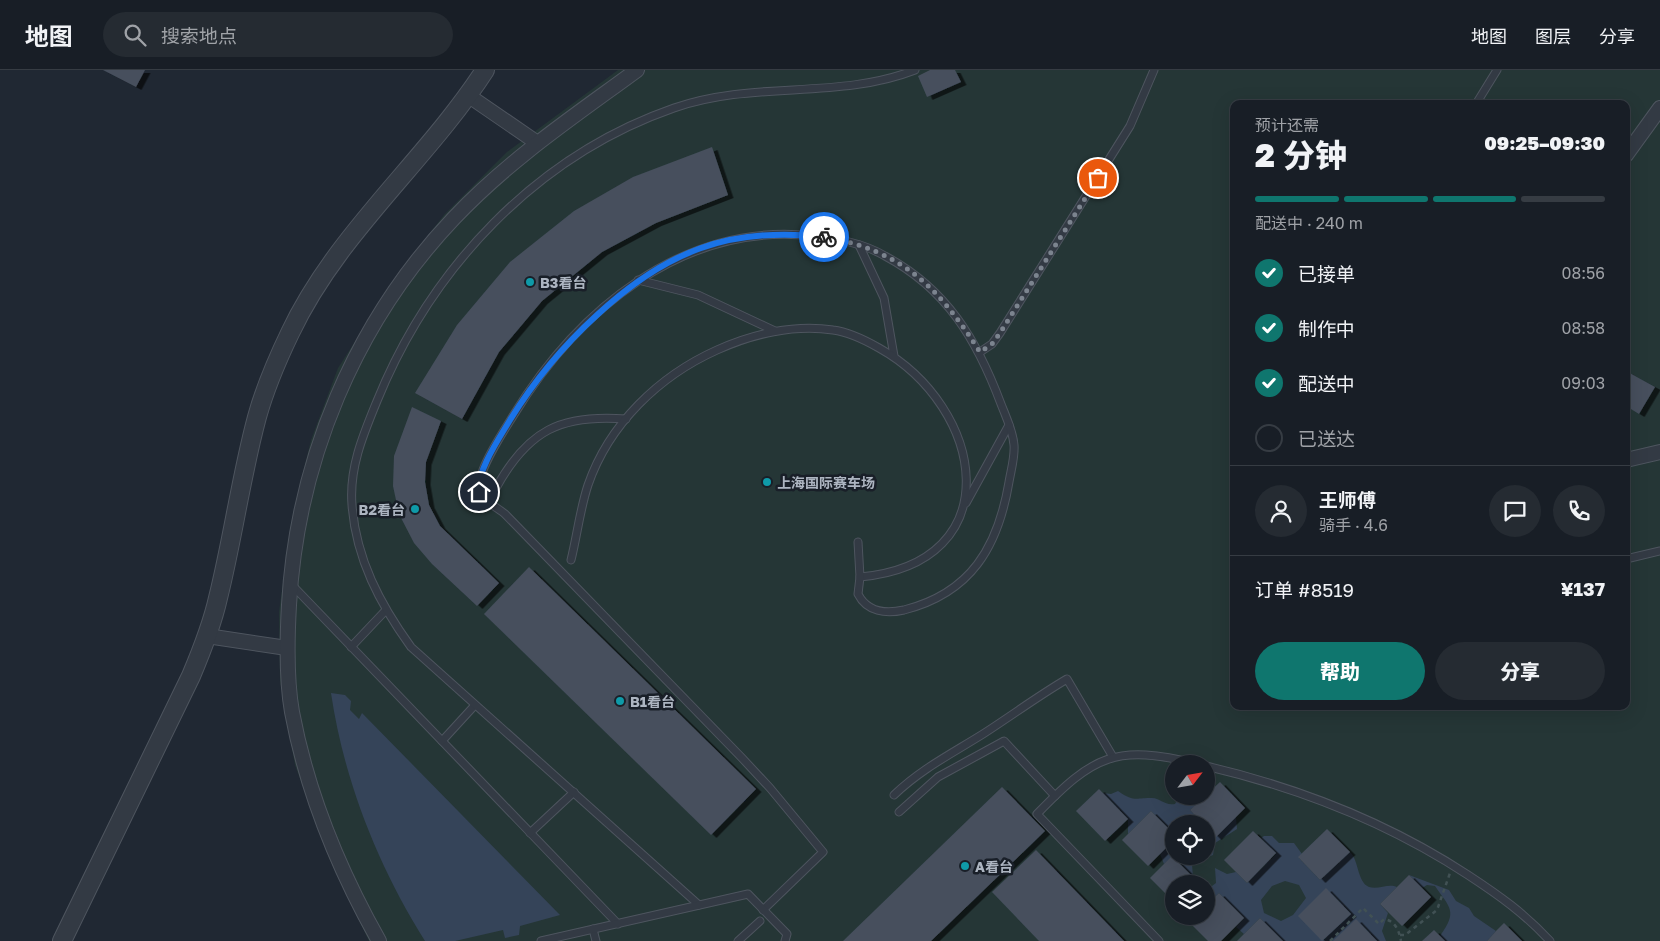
<!DOCTYPE html>
<html lang="zh">
<meta charset="utf-8">
<style>
body{margin:0;font-family:"Golos Text","Noto Sans SC",sans-serif;background:#252b32;color:#f1f3f6;height:100vh;display:flex;flex-direction:column;font-size:19px;white-space:nowrap}
*{box-sizing:border-box;margin:0}
p{font-size:16px;color:#9fa2a7}
.icon{flex:none;width:28px;height:28px;fill:none;stroke:currentColor;stroke-width:2;stroke-linecap:round;stroke-linejoin:round}
.map{position:relative;flex:1;overflow:hidden}
.side{position:absolute;left:1230px;top:30px;width:400px;height:610px;display:flex;flex-direction:column;background:#181e26;border-radius:10px;box-shadow:0 5px 20px #0002,0 0 0 1px #363c43}
.side>*{flex:none}
.needle{width:32px;rotate:59deg}
.tools{position:absolute;left:1165px;top:685px;display:grid;gap:10px}
.tools a{display:grid;place-items:center;width:50px;height:50px;border-radius:50%;background:#181e26;box-shadow:0 5px 20px #0002,0 0 0 1px #363c43;font-size:25px}
.pin{position:absolute;display:grid;place-items:center;width:42px;height:42px;color:#fff;margin:-21px;border:2px solid #fff;border-radius:50%;box-shadow:0 1px 5px #0007}
.courier{position:absolute;display:grid;place-items:center;width:50px;height:50px;margin:-25px;border:4px solid #1a73e8;border-radius:50%;background:#fff;color:#222;box-shadow:0 1px 6px #0007}
.head em{font-style:normal;font-weight:800}
.head div{display:flex;flex-direction:column-reverse}
.head{display:flex;align-items:center;justify-content:space-between;height:85px;padding:0 25px}
h1{font-size:32px;font-weight:800;line-height:38px}
.bar{display:grid;grid-template-columns:repeat(4,1fr);gap:8px 5px;align-content:center;height:60px;padding:0 25px}
.bar i{height:6px;border-radius:4px;background:#363c43}
.bar .active{background:#0f766e}
.bar p{grid-column:span 4}
.line{display:flex;align-items:center;gap:12px;padding:0 25px;border-top:1px solid #363c43}
.line div{flex:1}
.round{display:grid;place-items:center;flex:none;width:52px;height:52px;border-radius:26px;background:#252b32}
ol{padding:0 25px;list-style:none}
li{display:flex;align-items:center;gap:15px;height:55px}
li p{margin-inline-start:auto}
li .icon{padding:5px;border-radius:50%;background:#0f766e;color:#fff;stroke-width:4}
li:last-child{color:#9fa2a7}
li i{width:28px;height:28px;border:2px solid #363c43;border-radius:50%}
.action{display:flex;gap:10px;margin-top:auto;padding:10px 25px}
.action a{flex:1;height:58px;border-radius:30px;background:#0f766e;color:#fff;font-size:20px;font-weight:800;line-height:58px;text-align:center}
.action a+a{background:#252b32;color:#f1f3f6}
header{display:flex;align-items:center;gap:30px;box-sizing:border-box;height:70px;padding:0 25px;background:#181e26;border-bottom:1px solid #363c43}
header strong{font-size:24px}
nav{display:flex;gap:28px;margin-inline-start:auto;font-size:18px}
.search{width:350px;height:45px;background:#252b32;display:flex;align-items:center;gap:12px;box-sizing:border-box;padding:0 18px;border-radius:28px;color:#9fa2a7;font-size:19px}
.map>svg:first-child{display:block}
</style>
<header>
<strong>地图</strong>
<div class="search"><svg class="icon" aria-label="search" viewBox="0 0 24 24"><circle cx="10" cy="10" r="6"/><path d="M15 15l6 6"/></svg>搜索地点</div>
<nav><a>地图</a><a>图层</a><a>分享</a></nav>
</header>
<div class="map">
<svg width="1660" height="871" viewBox="0 0 1660 871">
<defs>
<filter id="shadow"><feDropShadow dx="5.5" dy="3" stdDeviation="0" flood-color="#0009"/></filter>
</defs>
<rect width="100%" height="100%" fill="#202833"/>
<path fill="#253636" fill-rule="evenodd" d="M618,0H1660V871H369L329,788L295,695L280,611L279,542L291,453L311,370L338,298L403,197L444,145L507,82ZM1234,34H1626V636H1234ZM1174,694H1206V726H1174ZM1174,754H1206V786H1174ZM1174,814H1206V846H1174Z"/>
<g fill="#354459" fill-rule="evenodd">
<path d="M331,623L345,625L351,631L350,640L359,649L362,643L560,845L520,856L519,865L505,868L503,860L455,871H425C378,796 344,711 331,623Z"/>
<path d="M1118,721C1134,732 1135,728 1152,728C1160,728 1165,736 1175,734L1178,729L1196,735L1190,740L1203,754H1174V764L1151,741L1128,764V749L1103,723L1111,724Z"/>
<polygon points="1236,747 1237,759 1215,773 1213,785 1192,794 1193,807 1173,786 1164,794 1160,784 1174,770 1174,786 1206,786 1206,757"/>
<path d="M1264,766H1272L1279,773H1294L1302,784L1299,788L1320,810L1350,782C1359,790 1357,812 1369,817C1379,820 1388,813 1397,817L1380,834L1388,843L1382,861L1386,871H1283L1260,848L1244,864L1236,857L1244,848L1219,823L1206,835L1208,819L1216,813L1215,798L1227,804L1236,802L1247,813L1276,784L1261,768ZM1285,811L1299,815L1306,828L1293,845L1281,851L1264,843L1261,830L1272,816Z"/>
<path d="M1409,805L1449,820L1456,831L1469,838L1474,846L1496,861L1487,871H1445L1440,866C1458,841 1450,838 1435,816L1427,815L1422,818Z"/>
</g>
<g fill="#464f5d" filter="url(#shadow)">
<polygon points="103,0 145,0 136,17"/>
<polygon points="930,0 955,0 961,12 927,27 918,6"/>
<polygon points="712,77 728,125 656,153 602,182 542,231 499,282 462,349 415,323 457,255 510,192 574,141 633,107"/>
<polygon points="1626,301 1655,317 1639,344 1626,336"/>
<polygon points="412,337 441,351 426,392 425,412 429,435 440,456 499,513 477,536 432,494 414,473 399,444 393,416 394,386"/>
<polygon points="529,497 756,719 711,765 484,544"/>
<polygon points="1220,712 1245,738 1216,767 1206,757 1206,754 1203,754 1190,740"/>
<polygon points="1002,717 1045,761 1014,791 931,871 843,871"/>
<polygon points="1099,719 1128,749 1105,771 1076,741"/>
<polygon points="1151,741 1174,764 1174,770 1148,796 1122,770"/>
<polygon points="1327,759 1350,782 1320,810 1298,787"/>
<polygon points="1253,761 1276,783 1247,813 1224,790"/>
<polygon points="1036,780 1124,871 1039,871 992,822"/>
<polygon points="1172,786 1200,814 1174,814 1174,832 1150,808"/>
<polygon points="1409,805 1431,827 1402,856 1380,834"/>
<polygon points="1326,818 1351,844 1322,871 1298,846"/>
<polygon points="1219,823 1244,848 1221,871 1208,871 1189,852 1195,846 1206,846 1206,835"/>
<polygon points="1260,848 1283,871 1237,871"/>
<polygon points="1356,849 1377,871 1333,871"/>
<polygon points="1504,853 1522,871 1487,871 1496,861"/>
<polygon points="1434,860 1445,871 1422,871"/>
</g>
<g fill="none" stroke-linecap="round" stroke-linejoin="round">
<defs>
<g id="service">
<polyline points="1476,34 1497,0"/>
<polyline points="859,175 884,228 894,286"/>
<polyline points="638,210 698,225 775,261"/>
<polyline points="980,282 992,274 1000,263 1130,56 1154,0"/>
<path d="M479,419L496,418C528,360 561,344 626,349"/>
<polyline points="966,433 1009,355"/>
<polyline points="1626,489 1660,481"/>
<path d="M571,490C577,466 580,439 588,415C609,354 659,306 717,280C752,264 794,254 833,260C849,262 865,270 879,278C985,337 1012,493 860,507"/>
<polyline points="292,515 618,854"/>
<polyline points="351,577 386,540"/>
<polyline points="442,671 475,635"/>
<path d="M1206,696C1300,718 1387,752 1468,805C1500,826 1524,843 1550,871"/>
<path d="M894,725C921,699 951,684 983,664C1011,646 1038,626 1067,609L1113,687"/>
<polyline points="899,742 938,707 1004,671 1055,726"/>
<polyline points="530,763 574,722"/>
<path d="M699,835L411,577C380,534 356,489 352,435C349,398 363,365 377,331C431,198 536,86 674,38C754,10 838,30 915,0"/>
<path d="M763,840L823,782L770,718L742,688L505,444C498,438 480,429 479,419C477,401 503,362 513,346C577,241 683,151 813,166C838,169 863,173 885,186C947,219 977,270 1001,334C1006,347 1013,361 1014,375C1015,387 1011,400 1009,412C998,477 971,523 904,540C886,544 867,542 858,524L860,507L858,472"/>
<polyline points="593,859 596,871"/>
<polyline points="541,871 748,824 787,864 785,871"/>
<polyline points="738,871 760,851"/>
<path d="M1159,871L1037,744C1094,685 1115,674 1198,694"/>
</g>
<g id="minor">
<polyline points="469,26 536,72"/>
<polyline points="1626,85 1660,38"/>
<polyline points="1626,390 1660,382"/>
<polyline points="207,566 287,578"/>
<path d="M379,871C339,800 307,722 292,642C286,608 287,570 289,535C297,391 355,252 454,148C510,89 573,47 637,0"/>
</g>
<path id="tertiary" d="M62,871L191,606C202,580 212,555 218,528C233,468 241,406 257,347C265,318 277,290 290,263C337,163 426,91 485,0"/>
</defs>
<use href="#service" stroke="#4e555f" stroke-width="9"/>
<use href="#minor" stroke="#4e555f" stroke-width="16"/>
<use href="#tertiary" stroke="#4e555f" stroke-width="20"/>
<g stroke="#415154" stroke-width="2.5" stroke-dasharray="4 4" stroke-linecap="butt">
<polyline points="1400,865 1405,865 1437,840 1450,803"/>
<path d="M1330,871L1363,838L1379,854L1384,849C1395,851 1399,860 1401,871"/>
</g>
<use href="#service" stroke="#333a44" stroke-width="7"/>
<use href="#minor" stroke="#333a44" stroke-width="14"/>
<use href="#tertiary" stroke="#333a44" stroke-width="18"/>
</g>
<g fill="none" stroke-linecap="round" stroke-linejoin="round">
<path stroke="#7c848f" stroke-width="5" stroke-dasharray="0 9" d="M824,167C902,180 939,218 980,282L992,274L1000,263L1098,108"/>
<path stroke="#1a73e8" stroke-width="6" d="M479,422C476,402 500,367 510,350C534,311 563,276 597,245C665,182 729,156 824,167"/>
</g>
<g fill="#0f9aa8" stroke="#191f28" stroke-width="2">
<circle cx="530" cy="212" r="5"/>
<circle cx="767" cy="412" r="5"/>
<circle cx="415" cy="439" r="5"/>
<circle cx="620" cy="631" r="5"/>
<circle cx="965" cy="796" r="5"/>
</g>
<g text-anchor="middle" dominant-baseline="central" stroke-width="5" stroke-linejoin="round" paint-order="stroke">
<g font-size="14" font-weight="bold" fill="#adb5c1" stroke="#191f28" text-anchor="start">
<text x="540" y="212">B3看台</text>
<text x="777" y="412">上海国际赛车场</text>
<text x="405" y="439" text-anchor="end">B2看台</text>
<text x="630" y="631">B1看台</text>
<text x="975" y="796">A看台</text>
</g>
</g>
</svg>
<div class="tools">
<a><svg class="needle" viewBox="-14 -14 28 28"><path d="M0-13l5 13h-10z" fill="#e53935"/><path d="M0 13l5-13h-10z" fill="#9fa2a7"/></svg></a>
<a><svg class="icon" aria-label="locate" viewBox="0 0 24 24"><circle cx="12" cy="12" r="6"/><path d="M12 2v4M12 18v4M2 12h4M18 12h4"/></svg></a>
<a><svg class="icon" aria-label="layers" viewBox="0 0 24 24"><path d="M12 4l9 5-9 5-9-5zM3 14l9 5 9-5"/></svg></a>
</div>
<div class="pin" style="left:1098px;top:108px;background:#ea580c"><svg class="icon" aria-label="bag" viewBox="0 0 24 24"><path d="M5 8h14l-1 12H6zM9 8a3 3 0 0 1 6 0"/></svg></div>
<div class="pin" style="left:479px;top:422px;background:#1f2937"><svg class="icon" aria-label="home" viewBox="0 0 24 24"><path d="M3 11l9-7 9 7M6 9v11h12V9"/></svg></div>
<div class="courier" style="left:824px;top:167px"><svg class="icon" aria-label="bike" viewBox="0 0 24 24"><circle cx="6" cy="16" r="4"/><circle cx="18" cy="16" r="4"/><path d="M6 16l4-8h5l3 8M10 8l3 8H6M13 5h3"/></svg></div>
<section class="side">
<div class="head"><div><h1>2 分钟</h1><p>预计还需</p></div><em>09:25–09:30</em></div>
<div class="bar"><i class="active"></i><i class="active"></i><i class="active"></i><i></i><p>配送中 · 240 m</p></div>
<ol>
<li><svg class="icon" aria-label="check" viewBox="0 0 24 24"><path d="M5 12l5 5 9-10"/></svg>已接单<p>08:56</p></li>
<li><svg class="icon" aria-label="check" viewBox="0 0 24 24"><path d="M5 12l5 5 9-10"/></svg>制作中<p>08:58</p></li>
<li><svg class="icon" aria-label="check" viewBox="0 0 24 24"><path d="M5 12l5 5 9-10"/></svg>配送中<p>09:03</p></li>
<li><i></i>已送达</li>
</ol>
<div class="line" style="height:90px"><a class="round"><svg class="icon" aria-label="person" viewBox="0 0 24 24"><circle cx="12" cy="8" r="4"/><path d="M4 21q1-7 8-7t8 7"/></svg></a><div><b>王师傅</b><p>骑手 · 4.6</p></div><a class="round"><svg class="icon" aria-label="chat" viewBox="0 0 24 24"><path d="M4 5h16v11H9l-5 4z"/></svg></a><a class="round"><svg class="icon" aria-label="phone" viewBox="0 0 24 24"><path d="M5 4h4l2 5-3 2q2 4 5 5l2-3 5 2v4C11 20 4 13 5 4z"/></svg></a></div>
<div class="line" style="height:65px"><div>订单 #8519</div><b>¥137</b></div>
<div class="action"><a>帮助</a><a>分享</a></div>
</section>
</div>
